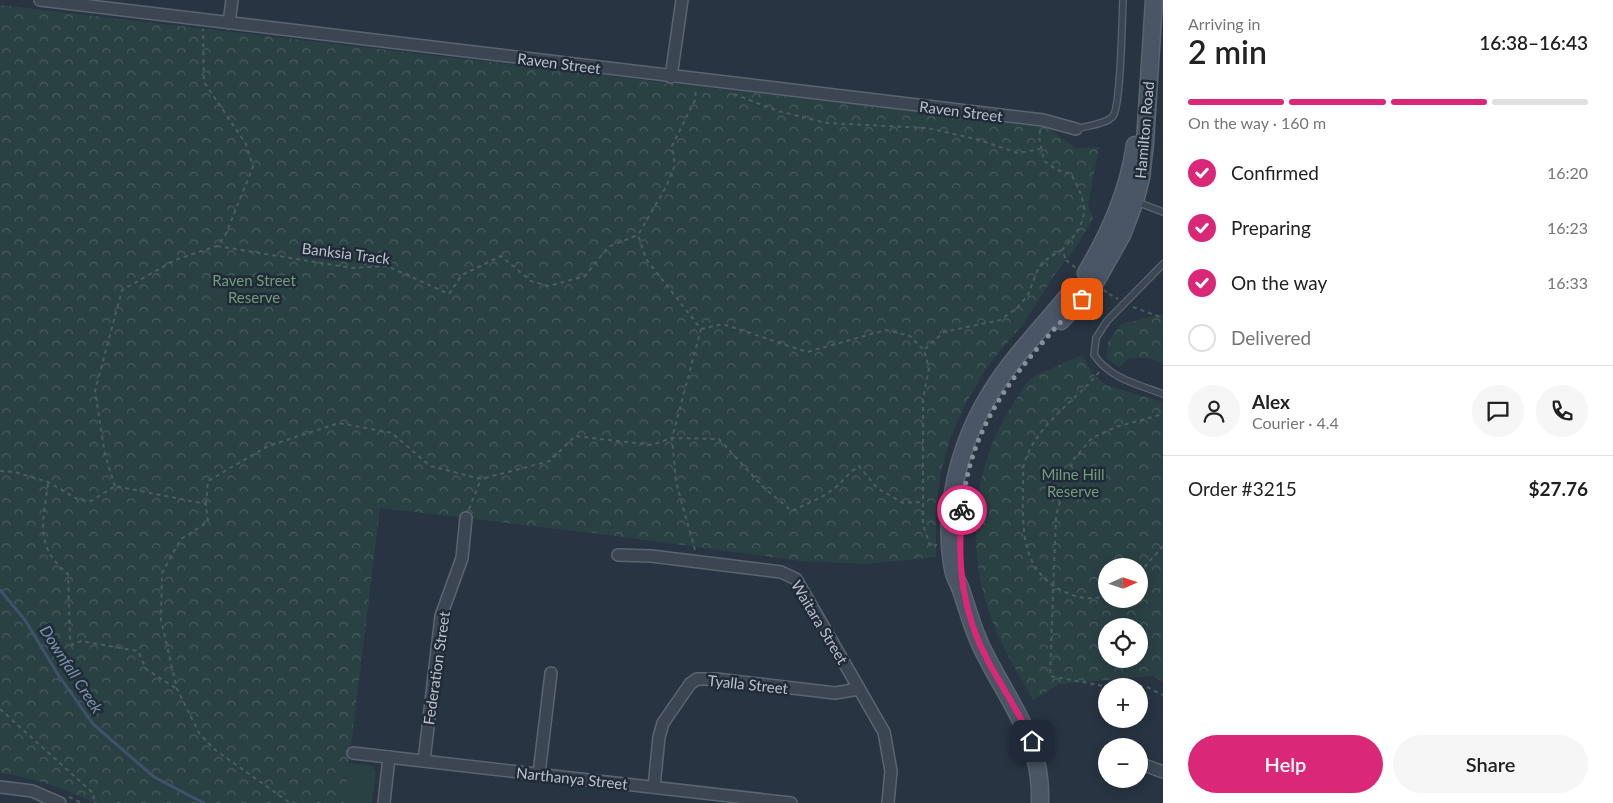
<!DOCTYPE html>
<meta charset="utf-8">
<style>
body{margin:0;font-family:Lato,sans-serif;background:#f6f6f6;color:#222;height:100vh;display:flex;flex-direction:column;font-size:19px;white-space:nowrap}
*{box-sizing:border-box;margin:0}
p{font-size:16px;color:#767676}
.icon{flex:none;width:28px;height:28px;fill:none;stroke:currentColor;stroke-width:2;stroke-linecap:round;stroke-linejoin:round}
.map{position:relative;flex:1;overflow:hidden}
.details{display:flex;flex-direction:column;background:#fff;width:450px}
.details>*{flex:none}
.needle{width:32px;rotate:87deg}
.tools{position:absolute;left:1098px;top:558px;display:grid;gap:10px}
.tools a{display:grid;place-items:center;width:50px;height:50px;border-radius:50%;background:#fff;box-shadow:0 2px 12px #0003;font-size:25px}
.pin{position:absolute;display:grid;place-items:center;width:42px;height:42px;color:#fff;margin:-21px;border-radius:10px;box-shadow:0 2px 8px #0006}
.courier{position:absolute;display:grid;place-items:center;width:50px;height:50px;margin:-25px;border:4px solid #db2777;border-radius:50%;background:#fff;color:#222;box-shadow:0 1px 6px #0007}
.overview em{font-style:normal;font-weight:600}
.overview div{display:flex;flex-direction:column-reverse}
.overview{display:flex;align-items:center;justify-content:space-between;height:85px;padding:0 25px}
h1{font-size:32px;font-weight:600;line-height:38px}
.bar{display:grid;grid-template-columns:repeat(4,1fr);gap:8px 5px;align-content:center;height:60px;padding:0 25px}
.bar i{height:6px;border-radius:4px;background:#e0e0e0}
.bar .selected{background:#db2777}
.bar p{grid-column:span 4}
.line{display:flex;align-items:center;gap:12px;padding:0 25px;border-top:1px solid #e0e0e0}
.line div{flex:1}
.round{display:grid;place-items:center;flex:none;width:52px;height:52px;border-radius:26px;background:#f6f6f6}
ol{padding:0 25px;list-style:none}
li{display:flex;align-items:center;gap:15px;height:55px}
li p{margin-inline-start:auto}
li .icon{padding:5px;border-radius:50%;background:#db2777;color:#fff;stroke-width:4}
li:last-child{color:#767676}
li i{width:28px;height:28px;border:2px solid #e0e0e0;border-radius:50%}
.primary-button{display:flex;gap:10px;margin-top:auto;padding:10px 25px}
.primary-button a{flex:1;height:58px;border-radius:30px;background:#db2777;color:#fff;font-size:20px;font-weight:600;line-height:58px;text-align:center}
.primary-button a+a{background:#f6f6f6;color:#222}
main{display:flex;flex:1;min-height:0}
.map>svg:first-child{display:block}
</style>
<main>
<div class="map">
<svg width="1163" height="803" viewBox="0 0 1163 803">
<defs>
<pattern id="forest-crowns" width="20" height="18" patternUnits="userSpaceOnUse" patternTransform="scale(1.25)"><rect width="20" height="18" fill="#2a4143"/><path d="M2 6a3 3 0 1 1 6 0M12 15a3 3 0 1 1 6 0" fill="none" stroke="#475b5d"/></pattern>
</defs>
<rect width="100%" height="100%" fill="#283442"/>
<polygon fill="#2a4143" points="348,763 373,766 376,772 372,803 344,803"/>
<g fill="url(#forest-crowns)" fill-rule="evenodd">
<polygon points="0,5 1048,127 1075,148 1099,147 1088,205 1093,218 1077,246 1053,277 1024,323 989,364 967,401 951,436 941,471 936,506 936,557 866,564 801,561 600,534 380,508 344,803 95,803 56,786 14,775 0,773"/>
<polygon points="1163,314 1163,364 1149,358 1129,358 1119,367 1106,358 1108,342 1121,324"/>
<path d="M1082,355L1092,373L1106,385L1163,402V682L1153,676L1059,684L1033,700C1017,671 999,643 989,612C965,541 973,463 1015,401C1020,394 1025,385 1030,379C1033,376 1074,359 1082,355ZM1139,566V599H1106V566ZM1139,626V659H1106V626Z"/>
</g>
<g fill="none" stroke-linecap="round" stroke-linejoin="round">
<polyline stroke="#3f526b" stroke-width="3" points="0,590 25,620 59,676 93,724 154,777 204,803"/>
<polyline stroke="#3e4957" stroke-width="16" stroke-dasharray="16 8" stroke-linecap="butt" points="1082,299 1096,281"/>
<defs>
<g id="lane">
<path d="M1076,129C1086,126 1107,124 1113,116C1121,105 1122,18 1123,0"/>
<polyline points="1137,202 1163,212"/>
<path d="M1163,264L1107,321L1096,338L1094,355C1111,379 1137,384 1163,394"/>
</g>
<g id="street">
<polyline points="40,0 1043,120 1076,129"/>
<polyline points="229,23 232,0"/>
<polyline points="671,77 682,0"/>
<polyline points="618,555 651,556 781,572 796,579 884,732 891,771 888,803"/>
<polyline points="353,753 791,803"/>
<polyline points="424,761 441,616 462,558 466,518"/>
<polyline points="1139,763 1163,772"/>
<polyline points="539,774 551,673"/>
<polyline points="0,787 32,791 60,803"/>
<polyline points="654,787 659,737 663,723 690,684 697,679 716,679 835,693 859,689"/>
<polyline points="384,803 389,757"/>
</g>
<g id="secondary">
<path d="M1086,273C1110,232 1128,192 1135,145"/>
<polyline points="1096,281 1122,235 1135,201 1141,178 1145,143 1154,0"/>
<polyline points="1061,321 1082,299"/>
<path d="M1040,803C1042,743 1014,710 988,660C976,639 970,617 962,593C960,585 954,577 953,569C942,511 959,444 990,394C1012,357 1045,325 1072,291"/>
</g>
</defs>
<use href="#lane" stroke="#5b646f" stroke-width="8"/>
<use href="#street" stroke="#5b646f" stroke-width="14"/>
<use href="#secondary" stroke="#5b646f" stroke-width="19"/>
<g stroke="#485e60" stroke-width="2" stroke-dasharray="4 4" stroke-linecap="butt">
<polyline points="734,94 778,111 827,123 927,128 976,139 1018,153 1040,149"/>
<path d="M1040,130L1039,137L1044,161L1057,170L1071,174C1090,208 1089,221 1062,250L1066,260"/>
<polyline points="217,246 352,268 387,266 449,294 462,275 501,256 531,281 549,286 585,276 608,247 638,235"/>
<polyline points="1109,294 1118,299"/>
<polyline points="1133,307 1163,318"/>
<polyline points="701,329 723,324 807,352 886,330 910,336 924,350 929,368 923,399 923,525 930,545 937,545"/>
<polyline points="925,349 944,332 1000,320 1016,309 1028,295 1038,269 1047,259 1062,250"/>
<path d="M1099,372C1073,404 1032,427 1023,469C1024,516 1014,569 1065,592C1078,598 1093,601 1106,595"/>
<polyline points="0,471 15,472 48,482 79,500 91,501 115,486 206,504 208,522 181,539 162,573 161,620 177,689 199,733 214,749 290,803"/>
<path d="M48,484C43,522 34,546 68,574L70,639L72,645L81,641L138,651L146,669L177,689"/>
<polyline points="115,486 105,455 95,391 122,290 175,260 217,246 225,236 253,167 246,144 204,82 203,29"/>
<path d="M206,504L208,481L268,446L339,423L392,433L430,466L481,479L550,461L575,436L652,445L672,438L719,439L764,488L792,511C805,504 821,499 832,490C842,483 848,473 859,466L877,488L903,503L923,502"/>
<polyline points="469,509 481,479"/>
<polyline points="695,550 676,482 672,438 701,329 646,259 638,235 666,187 675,165 672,146 695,100 696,89"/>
<polyline points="1139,573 1163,546"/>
<polyline points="1126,686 1103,686 1050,676 1056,515 1073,460 1092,438 1116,427 1163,414"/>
<polyline points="1139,686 1147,687 1163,695"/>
<polyline points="0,709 94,794 93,803"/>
<polyline points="69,797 82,803"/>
</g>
<use href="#lane" stroke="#3c4652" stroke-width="5.5"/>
<use href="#street" stroke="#3c4652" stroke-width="11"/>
<use href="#secondary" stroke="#4a5565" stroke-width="16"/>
<polyline stroke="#485e60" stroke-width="2" stroke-dasharray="4 4" stroke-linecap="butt" points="1066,260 1109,294"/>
</g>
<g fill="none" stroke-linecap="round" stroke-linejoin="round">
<path stroke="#87909c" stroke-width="5" stroke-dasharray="0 9" d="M962,510C970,418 1023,363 1082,299"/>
<path stroke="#db2777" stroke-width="6" d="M962,510C957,564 962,613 988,661C1002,688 1020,713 1032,741"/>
</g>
<g text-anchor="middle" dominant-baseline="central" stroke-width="5" stroke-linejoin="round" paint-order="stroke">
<g font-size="15" fill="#bac1cc" stroke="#212b38">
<text transform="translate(559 63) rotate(7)">Raven Street</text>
<text transform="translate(961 111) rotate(7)">Raven Street</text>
<text transform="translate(1144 130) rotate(-85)">Hamilton Road</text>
<text transform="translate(346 253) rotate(7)">Banksia Track</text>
<text transform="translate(820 622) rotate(59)">Waitara Street</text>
<text transform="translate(436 668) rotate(-82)">Federation Street</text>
<text transform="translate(748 684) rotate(6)">Tyalla Street</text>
<text transform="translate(572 778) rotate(6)">Narthanya Street</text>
</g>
<g font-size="15" fill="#729c7a" stroke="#212b38">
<text x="254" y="280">Raven Street<tspan x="254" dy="17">Reserve</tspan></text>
<text x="1073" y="474">Milne Hill<tspan x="1073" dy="17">Reserve</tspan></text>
</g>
<g font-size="16" font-style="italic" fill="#7b93ad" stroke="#212b38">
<text transform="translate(72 669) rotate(57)">Downfall Creek</text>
</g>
</g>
</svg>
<div class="tools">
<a><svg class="needle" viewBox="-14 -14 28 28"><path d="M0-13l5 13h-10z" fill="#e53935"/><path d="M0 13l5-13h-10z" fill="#767676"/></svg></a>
<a><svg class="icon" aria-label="locate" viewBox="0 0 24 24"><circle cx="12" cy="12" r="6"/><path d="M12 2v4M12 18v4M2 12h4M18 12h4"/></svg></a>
<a>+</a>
<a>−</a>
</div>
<div class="pin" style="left:1082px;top:299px;background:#ea580c"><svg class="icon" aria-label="bag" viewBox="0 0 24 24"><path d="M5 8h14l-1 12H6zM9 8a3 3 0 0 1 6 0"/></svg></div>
<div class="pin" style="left:1032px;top:741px;background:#1f2937"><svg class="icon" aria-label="home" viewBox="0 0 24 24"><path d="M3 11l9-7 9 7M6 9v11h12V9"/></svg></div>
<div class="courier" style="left:962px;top:510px"><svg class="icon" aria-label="bike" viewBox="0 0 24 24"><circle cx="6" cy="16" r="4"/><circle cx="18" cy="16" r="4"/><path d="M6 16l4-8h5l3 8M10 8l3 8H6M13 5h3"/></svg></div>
</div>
<section class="details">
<div class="overview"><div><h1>2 min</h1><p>Arriving in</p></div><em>16:38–16:43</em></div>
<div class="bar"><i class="selected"></i><i class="selected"></i><i class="selected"></i><i></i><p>On the way · 160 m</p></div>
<ol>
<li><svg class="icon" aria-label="check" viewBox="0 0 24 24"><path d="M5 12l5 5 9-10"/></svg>Confirmed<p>16:20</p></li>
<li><svg class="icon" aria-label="check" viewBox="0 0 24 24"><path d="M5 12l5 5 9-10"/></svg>Preparing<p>16:23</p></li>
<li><svg class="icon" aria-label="check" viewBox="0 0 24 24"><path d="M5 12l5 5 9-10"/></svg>On the way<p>16:33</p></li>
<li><i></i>Delivered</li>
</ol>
<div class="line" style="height:90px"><a class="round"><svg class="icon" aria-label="person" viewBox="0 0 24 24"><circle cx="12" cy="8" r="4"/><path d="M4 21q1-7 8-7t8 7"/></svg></a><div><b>Alex</b><p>Courier · 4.4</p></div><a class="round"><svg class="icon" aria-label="chat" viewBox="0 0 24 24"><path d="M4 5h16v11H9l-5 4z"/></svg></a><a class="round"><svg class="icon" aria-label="phone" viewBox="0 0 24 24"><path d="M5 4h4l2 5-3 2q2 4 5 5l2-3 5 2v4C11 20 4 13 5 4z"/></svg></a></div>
<div class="line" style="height:65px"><div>Order #3215</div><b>$27.76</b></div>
<div class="primary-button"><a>Help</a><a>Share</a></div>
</section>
</main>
